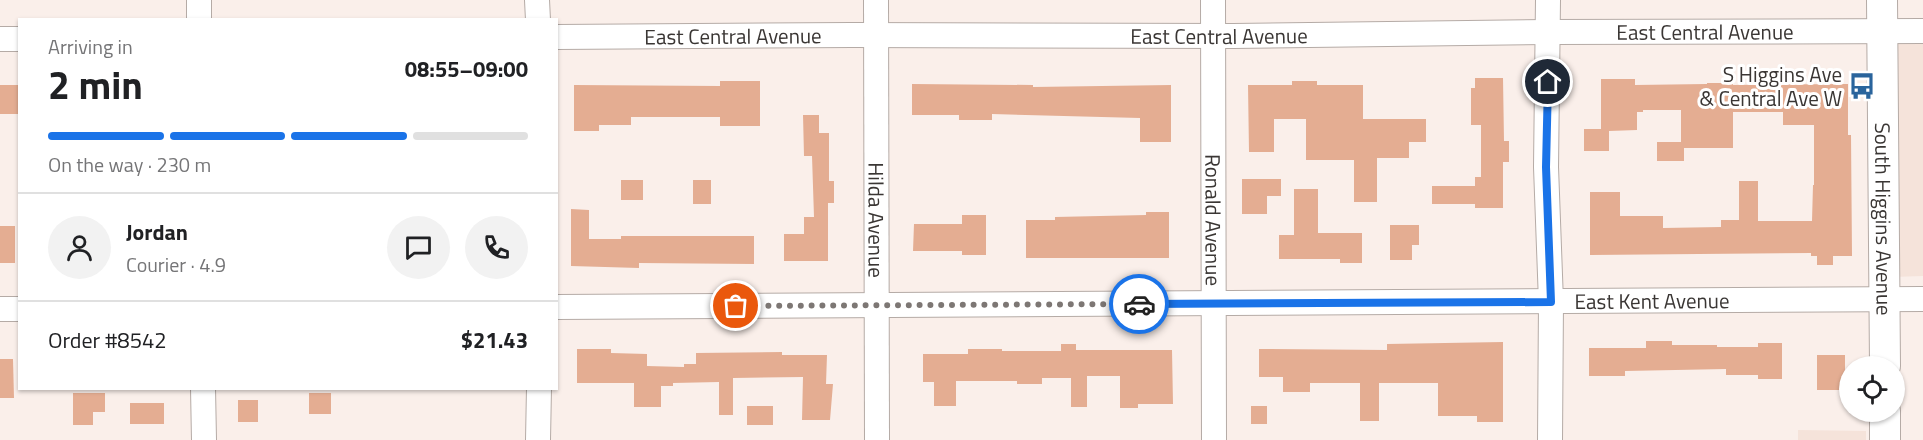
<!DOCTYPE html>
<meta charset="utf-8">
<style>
body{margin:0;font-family:"Titillium Web",sans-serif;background:#f2f2f2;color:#202124;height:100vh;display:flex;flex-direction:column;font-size:22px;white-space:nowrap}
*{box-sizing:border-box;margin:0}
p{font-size:20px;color:#757577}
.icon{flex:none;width:33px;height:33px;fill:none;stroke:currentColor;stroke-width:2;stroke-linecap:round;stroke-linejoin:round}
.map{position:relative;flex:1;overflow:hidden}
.panel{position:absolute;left:18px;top:18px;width:540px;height:372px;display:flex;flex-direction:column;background:#fff;border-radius:0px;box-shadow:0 2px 4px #0004}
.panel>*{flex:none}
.tools{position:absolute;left:1839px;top:356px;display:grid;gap:12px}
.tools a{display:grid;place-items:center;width:66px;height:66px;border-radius:50%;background:#fff;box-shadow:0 2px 4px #0004;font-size:30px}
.pin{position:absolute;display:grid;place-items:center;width:51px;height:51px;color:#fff;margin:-26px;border:3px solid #fff;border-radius:50%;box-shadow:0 2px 6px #0007}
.courier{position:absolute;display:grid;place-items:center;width:60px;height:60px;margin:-30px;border:4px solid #1a73e8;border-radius:50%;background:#fff;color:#222;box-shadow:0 2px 8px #0007}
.summary em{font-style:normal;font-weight:700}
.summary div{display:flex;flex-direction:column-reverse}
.summary{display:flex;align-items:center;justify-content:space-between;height:102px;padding:0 30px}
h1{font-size:39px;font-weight:700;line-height:45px}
.bar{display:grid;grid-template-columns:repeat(4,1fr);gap:9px 6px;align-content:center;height:72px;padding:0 30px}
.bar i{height:8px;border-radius:4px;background:#e0e0e0}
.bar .selected{background:#1a73e8}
.bar p{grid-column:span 4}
.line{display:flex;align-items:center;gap:15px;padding:0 30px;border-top:2px solid #e0e0e0}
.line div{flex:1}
.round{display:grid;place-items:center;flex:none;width:63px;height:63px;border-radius:32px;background:#f2f2f2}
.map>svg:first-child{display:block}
</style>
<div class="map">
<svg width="1923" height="440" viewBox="0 0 1923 440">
<rect width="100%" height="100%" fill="#faefea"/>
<g fill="#f5e3da">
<polygon points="1923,38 1923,276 1892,277 1891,39"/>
<polygon points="1798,430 1866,431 1866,440 1798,440"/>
</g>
<g fill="#e4ad92">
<polygon points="1475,78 1503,78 1504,141 1509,141 1509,162 1503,162 1503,208 1475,208 1475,204 1432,204 1432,186 1475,186 1475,177 1481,177 1481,125 1471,125 1471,88 1475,88"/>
<polygon points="1601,79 1635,79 1635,85 1707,84 1707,83 1733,83 1733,85 1848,84 1848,135 1851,135 1852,256 1833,256 1833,265 1817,265 1817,256 1811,256 1811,253 1590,255 1590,192 1620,192 1620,216 1663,216 1663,228 1721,227 1721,220 1739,220 1739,181 1758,181 1758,221 1812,221 1813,185 1814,185 1814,125 1783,125 1783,112 1733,112 1733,148 1684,148 1684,161 1657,161 1657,142 1681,142 1681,110 1643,110 1643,112 1637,112 1637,130 1609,131 1609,151 1584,151 1584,129 1601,129"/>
<polygon points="720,81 760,81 760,126 720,126 720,117 631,117 631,125 599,125 599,131 574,131 574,85 720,86"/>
<polygon points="1292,81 1317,81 1317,85 1363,85 1363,119 1426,119 1426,142 1409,142 1409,158 1377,158 1377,202 1354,202 1354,160 1306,160 1306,119 1274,119 1274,152 1249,152 1248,85 1292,85"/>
<polygon points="912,84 1033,85 1033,87 1171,85 1171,142 1140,142 1140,118 992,114 992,120 959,120 959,115 912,115"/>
<rect x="0" y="85" width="20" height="29"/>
<polygon points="803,115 819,115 819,133 829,133 829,181 834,181 834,203 828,203 828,261 784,261 784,234 804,234 804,217 814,217 812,156 804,156"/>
<polygon points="1242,179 1281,179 1281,196 1267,196 1267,214 1242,214"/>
<rect x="621" y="180" width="22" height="20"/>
<rect x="693" y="180" width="18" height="24"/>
<polygon points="1294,189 1318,189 1318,233 1362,233 1362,263 1340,263 1340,259 1279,259 1279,235 1294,235"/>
<polygon points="571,209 589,210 589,239 621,239 621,236 754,236 754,264 639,263 639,268 571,266"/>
<polygon points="1146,212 1169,212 1169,258 1026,258 1026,220 1055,220 1055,217 1146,215"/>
<polygon points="962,215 986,215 986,255 962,255 962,251 913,251 914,224 962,224"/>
<polygon points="1390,225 1419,225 1419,245 1412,245 1412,260 1390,260"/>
<rect x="0" y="226" width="15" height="37"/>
<polygon points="1646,341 1672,341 1672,345 1717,345 1717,347 1758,347 1758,343 1782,343 1782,379 1758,379 1758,375 1726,375 1726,369 1625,371 1625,376 1589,376 1589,348 1646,348"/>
<polygon points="1503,342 1503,422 1477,422 1477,416 1438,416 1438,383 1379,383 1379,421 1360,421 1360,383 1310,383 1310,392 1283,392 1283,377 1259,377 1259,349 1387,350 1387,344"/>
<polygon points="1061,344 1076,344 1076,350 1172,350 1173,404 1138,404 1138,408 1120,408 1120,376 1087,376 1087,407 1071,407 1071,378 1042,378 1042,384 1017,384 1017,381 956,381 956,406 934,406 934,382 923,382 923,354 968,354 968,349 1002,349 1002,351 1061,351"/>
<polygon points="577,349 611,349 611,353 647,354 647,366 684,367 684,364 696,364 696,353 782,352 782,355 827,355 826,384 833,384 830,420 802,420 803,377 733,378 733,415 719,415 719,382 673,383 673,386 661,386 661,407 634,407 634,383 577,383"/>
<rect x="1817" y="355" width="28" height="35"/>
<polygon points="0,359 13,359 14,398 0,398"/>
<polygon points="73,393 105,393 105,412 93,412 93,425 73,425"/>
<rect x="309" y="393" width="22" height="21"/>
<rect x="238" y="400" width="20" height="22"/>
<rect x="130" y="403" width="34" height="21"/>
<rect x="747" y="406" width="26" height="19"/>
<rect x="1251" y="406" width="16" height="18"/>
</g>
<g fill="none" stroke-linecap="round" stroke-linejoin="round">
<defs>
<g id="minor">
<polyline points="199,0 199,20"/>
<polyline points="537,0 538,20"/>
<path id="s1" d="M876,0L877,440"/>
<path id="s2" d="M1213,0L1214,440"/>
<polyline points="1548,0 1546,167 1551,302 1550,440"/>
<path id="s3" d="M556,37L852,35L1233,36L1549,32L1923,31"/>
<polyline points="0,39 20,39"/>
<path id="s4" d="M556,307L1923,299"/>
<polyline points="0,309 20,309"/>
<polyline points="203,388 204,440"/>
<polyline points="538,440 539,388"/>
</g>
<g id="major">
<path id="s5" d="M1882,0L1885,366"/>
<polyline points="1885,411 1885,440"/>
</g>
</defs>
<use href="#minor" stroke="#b5aba6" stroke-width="26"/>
<use href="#major" stroke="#b5aba6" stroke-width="32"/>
<use href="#minor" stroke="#fff" stroke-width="24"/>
<use href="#major" stroke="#fff" stroke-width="30"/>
</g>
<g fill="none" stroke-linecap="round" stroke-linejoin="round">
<polyline stroke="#7d7774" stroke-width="6" stroke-dasharray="0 10.8" points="736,306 1139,304"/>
<polyline stroke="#1a73e8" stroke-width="8" points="1139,304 1551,302 1546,167 1548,82"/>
</g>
<defs>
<symbol id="bus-bare" viewBox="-9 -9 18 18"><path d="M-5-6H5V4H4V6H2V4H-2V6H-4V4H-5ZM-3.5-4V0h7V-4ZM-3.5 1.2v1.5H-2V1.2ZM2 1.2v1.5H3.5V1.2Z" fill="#2a649c" stroke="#fff" stroke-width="2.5" paint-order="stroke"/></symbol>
</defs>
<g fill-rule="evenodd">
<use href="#bus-bare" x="1843" y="67" width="38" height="38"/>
</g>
<g text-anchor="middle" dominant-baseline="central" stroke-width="6" stroke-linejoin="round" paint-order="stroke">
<g font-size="21" fill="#3a3634" stroke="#fff">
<text stroke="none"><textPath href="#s3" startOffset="1149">East Central Avenue</textPath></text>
<text stroke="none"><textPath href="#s3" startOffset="663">East Central Avenue</textPath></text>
<text stroke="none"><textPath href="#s3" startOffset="177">East Central Avenue</textPath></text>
<text stroke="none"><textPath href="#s5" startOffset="219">South Higgins Avenue</textPath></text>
<text stroke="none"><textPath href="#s1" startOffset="220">Hilda Avenue</textPath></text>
<text stroke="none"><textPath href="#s2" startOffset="220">Ronald Avenue</textPath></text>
<text stroke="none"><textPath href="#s4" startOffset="1096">East Kent Avenue</textPath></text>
</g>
<g font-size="21" fill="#3a3634" stroke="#fff" text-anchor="end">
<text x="1842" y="74">S Higgins Ave<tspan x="1842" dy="24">&amp; Central Ave W</tspan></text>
</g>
</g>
</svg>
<div class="tools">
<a><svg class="icon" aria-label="locate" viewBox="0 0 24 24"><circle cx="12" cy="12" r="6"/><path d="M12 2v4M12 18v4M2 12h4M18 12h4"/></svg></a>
</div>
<div class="pin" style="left:736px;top:306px;background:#ea580c"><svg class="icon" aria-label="bag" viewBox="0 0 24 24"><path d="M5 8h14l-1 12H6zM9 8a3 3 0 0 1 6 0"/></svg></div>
<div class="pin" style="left:1548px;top:82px;background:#1f2937"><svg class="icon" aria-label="home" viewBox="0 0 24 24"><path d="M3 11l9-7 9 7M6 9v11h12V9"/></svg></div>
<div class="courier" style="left:1139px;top:304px"><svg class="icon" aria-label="car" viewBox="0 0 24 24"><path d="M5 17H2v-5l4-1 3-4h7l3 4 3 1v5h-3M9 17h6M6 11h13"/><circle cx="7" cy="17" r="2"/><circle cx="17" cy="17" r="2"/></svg></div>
<section class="panel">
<div class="summary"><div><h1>2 min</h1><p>Arriving in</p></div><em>08:55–09:00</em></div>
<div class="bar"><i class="selected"></i><i class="selected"></i><i class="selected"></i><i></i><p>On the way · 230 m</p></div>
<div class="line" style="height:108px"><a class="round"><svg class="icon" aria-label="person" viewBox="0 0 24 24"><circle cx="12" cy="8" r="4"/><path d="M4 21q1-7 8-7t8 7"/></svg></a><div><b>Jordan</b><p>Courier · 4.9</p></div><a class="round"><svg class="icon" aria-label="chat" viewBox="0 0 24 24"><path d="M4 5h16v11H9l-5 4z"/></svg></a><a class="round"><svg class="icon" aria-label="phone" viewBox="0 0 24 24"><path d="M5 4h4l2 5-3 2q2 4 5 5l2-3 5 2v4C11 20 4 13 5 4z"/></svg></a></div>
<div class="line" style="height:78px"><div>Order #8542</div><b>$21.43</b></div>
</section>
</div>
